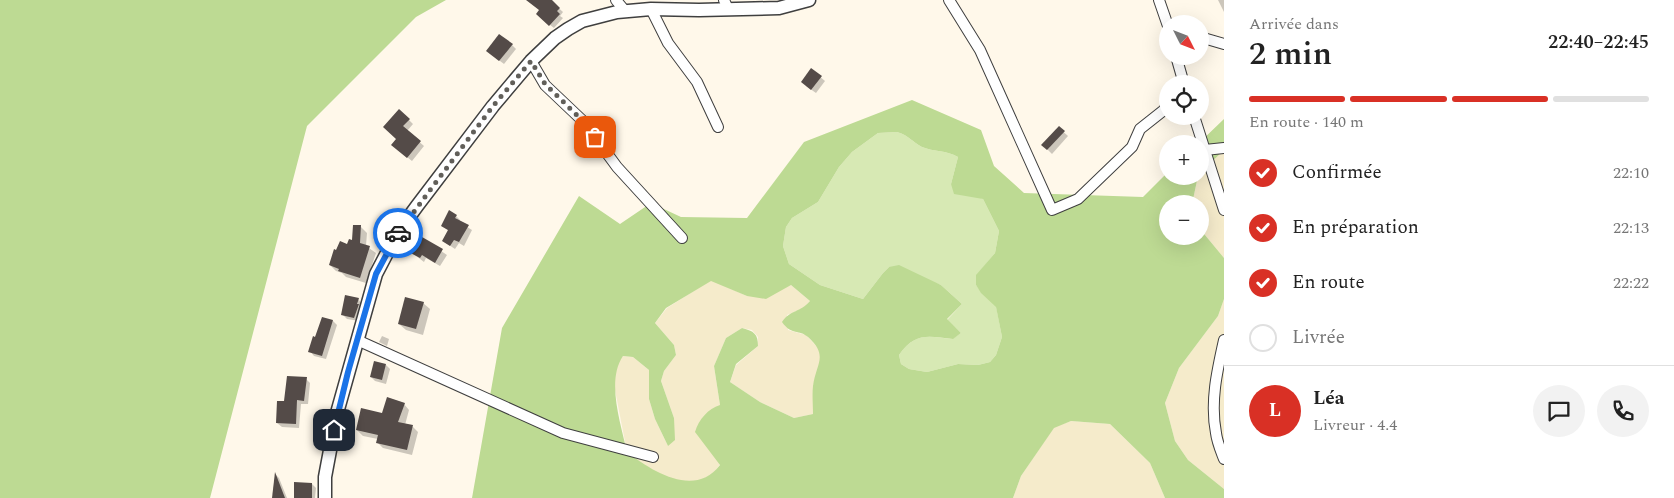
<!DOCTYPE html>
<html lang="fr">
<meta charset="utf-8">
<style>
body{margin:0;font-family:Spectral,serif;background:#f2f2f2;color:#222;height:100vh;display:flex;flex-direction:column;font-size:19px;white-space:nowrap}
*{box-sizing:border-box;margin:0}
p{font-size:16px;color:#767676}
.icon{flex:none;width:28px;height:28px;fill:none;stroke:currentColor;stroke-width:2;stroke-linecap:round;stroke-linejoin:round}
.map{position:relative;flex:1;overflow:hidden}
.drawer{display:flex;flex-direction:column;background:#fff;width:450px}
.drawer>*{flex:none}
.needle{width:32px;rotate:132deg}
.tools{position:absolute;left:1159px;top:15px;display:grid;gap:10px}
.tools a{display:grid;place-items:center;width:50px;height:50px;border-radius:50%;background:#fff;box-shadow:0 5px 20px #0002;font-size:25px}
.pin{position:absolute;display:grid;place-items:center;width:42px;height:42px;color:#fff;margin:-21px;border-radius:10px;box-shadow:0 2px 8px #0006}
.courier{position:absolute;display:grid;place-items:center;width:50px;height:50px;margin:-25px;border:4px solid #1a73e8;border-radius:50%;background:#fff;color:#222;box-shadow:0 1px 6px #0007}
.summary em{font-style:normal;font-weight:600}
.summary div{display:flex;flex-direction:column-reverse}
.summary{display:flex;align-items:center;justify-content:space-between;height:85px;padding:0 25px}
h1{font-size:32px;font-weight:600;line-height:38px}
.bar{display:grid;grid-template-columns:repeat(4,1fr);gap:8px 5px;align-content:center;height:60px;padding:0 25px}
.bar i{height:6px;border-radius:4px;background:#e0e0e0}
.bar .current{background:#d93025}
.bar p{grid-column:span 4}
.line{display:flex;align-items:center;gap:12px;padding:0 25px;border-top:1px solid #e0e0e0}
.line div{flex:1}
.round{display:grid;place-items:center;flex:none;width:52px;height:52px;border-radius:26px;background:#f2f2f2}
ol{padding:0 25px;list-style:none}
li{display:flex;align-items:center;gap:15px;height:55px}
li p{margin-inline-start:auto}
li .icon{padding:5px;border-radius:50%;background:#d93025;color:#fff;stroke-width:4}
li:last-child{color:#767676}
li i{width:28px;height:28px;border:2px solid #e0e0e0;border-radius:50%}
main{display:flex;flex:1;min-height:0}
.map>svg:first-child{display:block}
</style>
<main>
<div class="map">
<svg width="1224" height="498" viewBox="0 0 1224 498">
<rect width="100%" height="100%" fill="#fff8ea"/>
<g fill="#f5ebcb">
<polygon points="1224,150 1224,258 1200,229 1200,204 1192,204 1198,176 1200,176 1200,173"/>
<polygon points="711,280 747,296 791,285 810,301 804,308 787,315 788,330 806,335 819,349 821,358 813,387 813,414 794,418 760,402 730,382 736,365 758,346 758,337 752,330 742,328 726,338 714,366 720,405 720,464 715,472 697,483 677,482 649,469 627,452 614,385 617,364 623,356 633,357 649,370 649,399 655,419 668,446 674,418 661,381 664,371 676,355 674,345 655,323 667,308"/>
<polygon points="1224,299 1224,489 1188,460 1175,441 1165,403 1179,368 1218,316"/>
<polygon points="1071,421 1110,424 1150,463 1165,498 1013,498 1021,476 1054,427"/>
</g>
<path fill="#d7e9b4" d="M897,132C910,136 912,142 922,147C934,152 946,150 958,157L951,184L983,199L999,231L995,253L976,276V285L982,293L996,306L1002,337L996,355L990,362L978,365L958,364L927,372L909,369L901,364L899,355C915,332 928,336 952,339L961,333L947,320L962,304L941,285L889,267L883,273L863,299L820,285L789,264L783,246L786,227L792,218L818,202L839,167L852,152L878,133Z"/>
<g fill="#bdda93" fill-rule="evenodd">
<polygon points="0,0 446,0 416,17 307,126 210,498 0,498"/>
<path d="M912,100L981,130L994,166L1024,193L1143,197L1167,173L1168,176H1198L1192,204H1168V236H1200V229L1224,258V299L1218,316L1179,368L1165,403L1175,441L1188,460L1224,489V498H1165L1150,463L1110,424L1071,421L1054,428L1021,476L1013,498H472L502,328L579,196L620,224L651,203L681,217L747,218L804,142ZM897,132C910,136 912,142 922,147C934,152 946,150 958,157L951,184L954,194L983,199L999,231L995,253L976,275V285L981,293L996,307L1002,337L996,355L990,362L978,365L958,364L927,372L909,369L901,364L899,355C915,332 928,336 953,339L961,333L947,319L962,304L941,285L899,265L889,267L883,273L863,299L820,285L789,264L783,246L786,227L792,218L818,202L839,167L852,152L878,133ZM711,281L747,296L766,299L791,285L810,301C800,313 791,309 782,322C792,336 799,329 808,337C829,356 816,363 813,386C812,395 813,405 813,414L794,418L760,402L730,382L736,364L758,346C758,334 754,331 742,328L726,338L714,366L720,405C708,409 699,419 695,432L720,465C695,498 653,472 627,452C621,424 606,381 623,356L633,357L649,370V399L655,419L668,446L675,440L674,418L661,381L664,371L676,355L674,345L655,323L666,308Z"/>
<polygon points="1224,119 1224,150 1200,173 1200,144 1198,144"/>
</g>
<g fill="#0003">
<polygon points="531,0 544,0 554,4 563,12 560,16 563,18 554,28 541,18 541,11"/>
<polygon points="1218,0 1224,0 1224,12"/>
<polygon points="512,45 516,49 504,64 492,55"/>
<polygon points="812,70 825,81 816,93 806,86"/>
<polygon points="399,110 413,124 407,131 424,146 412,161 397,149"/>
<polygon points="1059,128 1068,136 1052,154 1043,145"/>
<polygon points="456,216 460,220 459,222 472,230 464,246 459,243 455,249 443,241 449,231 442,226"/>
<polygon points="360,226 367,233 366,246 376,253 366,283 346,277 342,273 336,271 330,265 353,242"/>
<polygon points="416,234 447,255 440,266 426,258 424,262 407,249"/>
<polygon points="358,299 362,304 359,321 347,319 343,315"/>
<polygon points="423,303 430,309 423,335 406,330 399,324"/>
<polygon points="323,318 333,321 337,325 326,359 314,356 310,351"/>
<polygon points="382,336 389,339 387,346 379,342"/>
<polygon points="386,365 390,369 386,384 375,381 371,377"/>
<polygon points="306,379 310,383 308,404 301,404 299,428 282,427 277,423 285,402"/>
<polygon points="404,404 409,410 405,425 413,427 418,432 412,455 383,448 378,443 378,439 363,436 357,430"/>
<polygon points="276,475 279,478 287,498 274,498"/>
<polygon points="312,484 316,488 315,498 295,498"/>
</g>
<g fill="#544b48">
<polygon points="526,0 552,0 560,8 557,11 560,14 549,26 536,14 539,10"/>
<polygon points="499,34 513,44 499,61 486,51"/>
<polygon points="811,68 822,76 811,90 801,82"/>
<polygon points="399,109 410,119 403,126 421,141 407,158 391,145 396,139 383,127"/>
<polygon points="1059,126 1065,131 1047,150 1041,145"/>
<polygon points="449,210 457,215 455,218 469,225 459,242 454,240 450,246 442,241 448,230 441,226"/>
<polygon points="353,225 361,225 360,243 370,246 360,278 338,271 339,269 329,265 334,249 336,250 340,241 347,244 349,239 352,240"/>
<polygon points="415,233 443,249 435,263 422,255 420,258 405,250"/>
<polygon points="345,295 359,298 357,304 359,304 354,318 341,315"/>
<polygon points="405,297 424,302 416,329 398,324"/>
<polygon points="322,317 333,320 322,356 308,352 313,336 315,337"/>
<polygon points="374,361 386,364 382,380 370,377"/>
<polygon points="287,376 307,377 304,401 297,400 296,424 276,423 277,401 284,401"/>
<polygon points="387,397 405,403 398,422 413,425 407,450 376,443 378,435 356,430 361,408 382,413"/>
<polygon points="275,472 285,498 272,498"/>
<polygon points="294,482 312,483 312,498 294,498"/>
</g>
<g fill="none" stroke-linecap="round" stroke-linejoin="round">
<defs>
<g id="minor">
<polyline points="616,0 625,11"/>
<polyline points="724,0 728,9"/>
<polyline points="949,0 980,50 1052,210 1078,199 1132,147 1140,129 1164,110 1168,102"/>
<polyline points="1159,0 1168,26"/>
<polyline points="651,9 668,43 697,82 718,127"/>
<polyline points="1200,37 1224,44"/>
<polyline points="1176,56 1184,84"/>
<polyline points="531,61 545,85 584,122 617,167 682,238"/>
<polyline points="1194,116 1224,210"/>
<polyline points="1205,150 1224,148"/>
<polyline points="357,340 563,433 653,457"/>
<path d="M1224,340C1217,371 1210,402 1216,433C1217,442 1221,451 1224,459"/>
</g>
<polyline id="tertiary" points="325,498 325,477 337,413 376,274 398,232 417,206 493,106 531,61 555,38 568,29 582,21 617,12 651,9 699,10 779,8 809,0"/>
</defs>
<use href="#minor" stroke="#3f3f3f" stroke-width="12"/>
<use href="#tertiary" stroke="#3f3f3f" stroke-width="15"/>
<use href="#minor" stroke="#fff" stroke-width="10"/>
<use href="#tertiary" stroke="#fff" stroke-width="12"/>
</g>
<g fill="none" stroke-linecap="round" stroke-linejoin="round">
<polyline stroke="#615f5a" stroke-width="5" stroke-dasharray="0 9" points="398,233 493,106 531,61 545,84 584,122 595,137"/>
<polyline stroke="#1a73e8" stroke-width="6" points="334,430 348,372 376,274 398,233"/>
</g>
</svg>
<div class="tools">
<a><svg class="needle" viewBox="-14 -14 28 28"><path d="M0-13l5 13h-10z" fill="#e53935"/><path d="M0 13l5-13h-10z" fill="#767676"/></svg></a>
<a><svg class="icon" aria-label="locate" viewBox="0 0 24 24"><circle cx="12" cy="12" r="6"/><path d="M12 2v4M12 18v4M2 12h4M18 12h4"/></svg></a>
<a>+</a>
<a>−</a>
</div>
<div class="pin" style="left:595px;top:137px;background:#ea580c"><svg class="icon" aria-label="bag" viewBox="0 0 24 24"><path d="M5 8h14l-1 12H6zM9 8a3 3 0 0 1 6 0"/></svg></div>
<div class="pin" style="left:334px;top:430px;background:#1f2937"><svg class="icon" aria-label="home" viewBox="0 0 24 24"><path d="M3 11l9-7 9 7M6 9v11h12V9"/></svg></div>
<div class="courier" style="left:398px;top:233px"><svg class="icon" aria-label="car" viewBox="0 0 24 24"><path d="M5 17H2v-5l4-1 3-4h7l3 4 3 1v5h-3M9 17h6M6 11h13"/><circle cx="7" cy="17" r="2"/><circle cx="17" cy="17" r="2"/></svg></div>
</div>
<section class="drawer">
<div class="summary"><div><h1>2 min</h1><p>Arrivée dans</p></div><em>22:40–22:45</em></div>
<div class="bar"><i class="current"></i><i class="current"></i><i class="current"></i><i></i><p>En route · 140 m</p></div>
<ol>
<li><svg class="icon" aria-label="check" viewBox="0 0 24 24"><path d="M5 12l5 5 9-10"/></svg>Confirmée<p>22:10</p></li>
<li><svg class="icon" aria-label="check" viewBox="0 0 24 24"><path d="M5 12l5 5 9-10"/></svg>En préparation<p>22:13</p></li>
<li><svg class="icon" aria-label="check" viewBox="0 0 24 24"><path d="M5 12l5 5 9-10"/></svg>En route<p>22:22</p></li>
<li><i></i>Livrée</li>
</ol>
<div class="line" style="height:90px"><b class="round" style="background:#d93025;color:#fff">L</b><div><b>Léa</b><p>Livreur · 4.4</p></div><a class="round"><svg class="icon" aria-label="chat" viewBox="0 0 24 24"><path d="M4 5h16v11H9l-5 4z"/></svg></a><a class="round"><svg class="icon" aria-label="phone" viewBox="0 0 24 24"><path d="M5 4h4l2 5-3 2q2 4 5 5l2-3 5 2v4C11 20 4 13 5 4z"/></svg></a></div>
</section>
</main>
